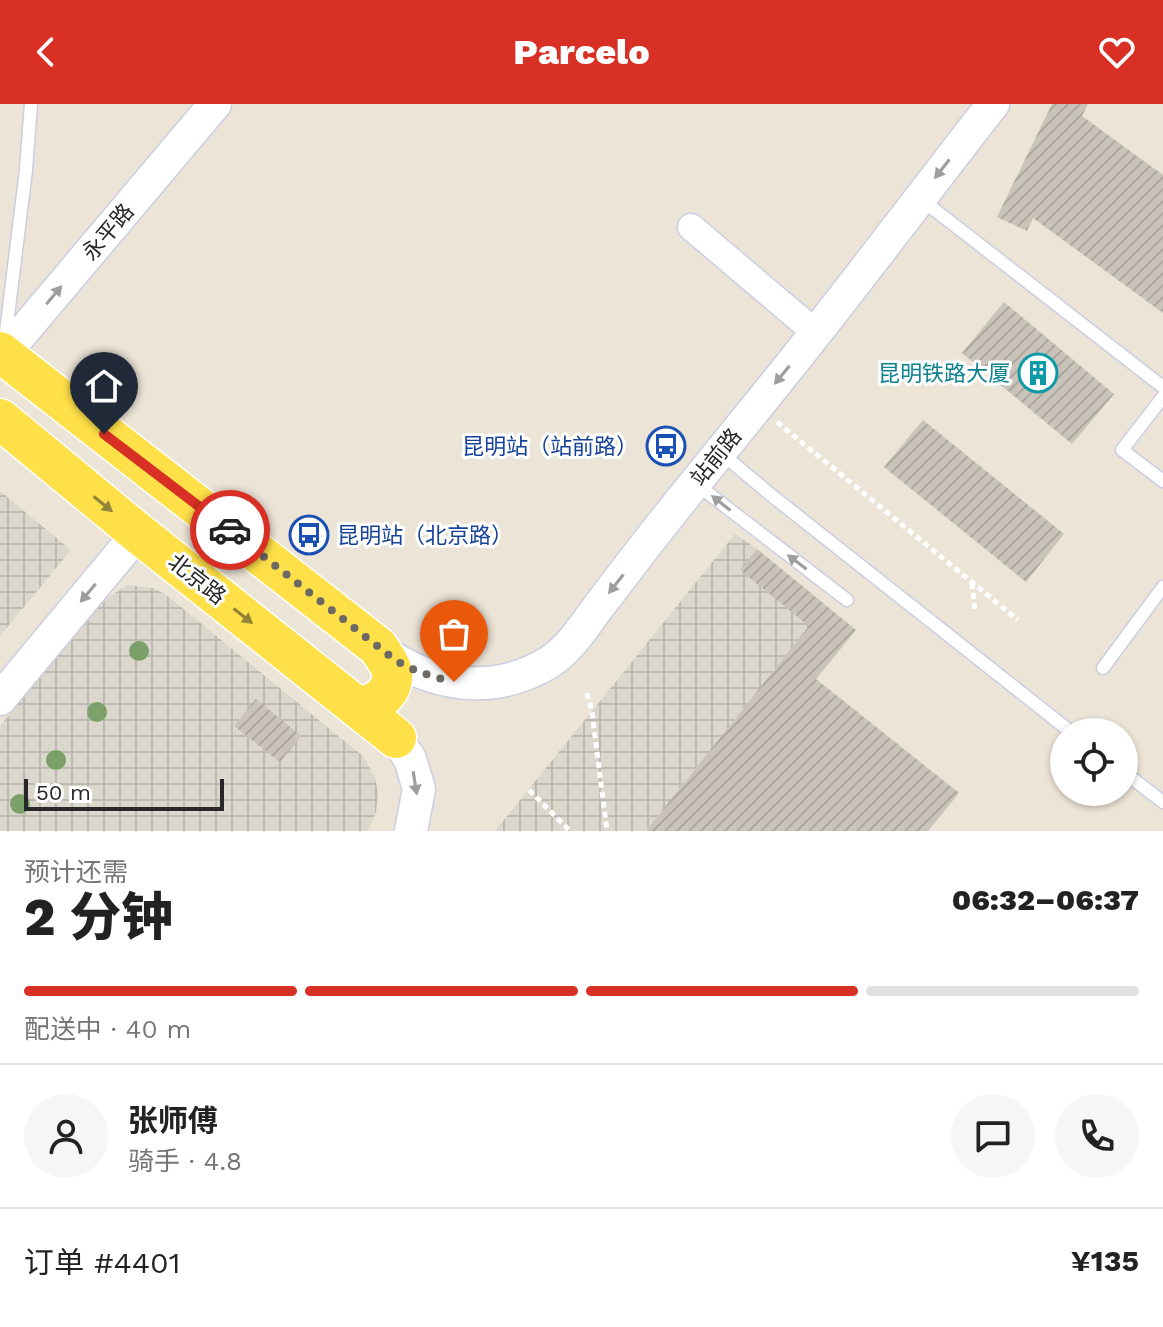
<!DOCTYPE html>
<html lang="zh">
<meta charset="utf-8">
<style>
body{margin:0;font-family:"Work Sans","Noto Sans SC",sans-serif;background:#f6f6f6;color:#222;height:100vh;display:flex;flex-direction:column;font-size:30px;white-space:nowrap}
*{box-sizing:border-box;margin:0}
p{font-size:26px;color:#767676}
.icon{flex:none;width:44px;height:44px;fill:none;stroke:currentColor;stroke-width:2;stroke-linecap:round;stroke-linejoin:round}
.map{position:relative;height:727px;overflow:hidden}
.side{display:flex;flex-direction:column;background:#fff;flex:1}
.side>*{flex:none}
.tools{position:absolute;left:1050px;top:614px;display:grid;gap:16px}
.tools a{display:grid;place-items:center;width:88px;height:88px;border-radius:50%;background:#fff;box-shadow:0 2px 6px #0004;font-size:40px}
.scale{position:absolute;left:24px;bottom:20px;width:200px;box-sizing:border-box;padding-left:8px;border:4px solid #272727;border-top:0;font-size:22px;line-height:28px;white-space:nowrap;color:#272727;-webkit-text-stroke:6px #fff;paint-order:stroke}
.pin{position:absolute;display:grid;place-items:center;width:68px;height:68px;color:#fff;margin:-82px -34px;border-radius:50% 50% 50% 0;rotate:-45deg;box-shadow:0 0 8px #0007}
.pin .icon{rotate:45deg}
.courier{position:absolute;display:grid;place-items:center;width:80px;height:80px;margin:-40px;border:6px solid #d93025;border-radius:50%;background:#fff;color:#222;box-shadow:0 2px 10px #0007}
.headline em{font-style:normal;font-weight:800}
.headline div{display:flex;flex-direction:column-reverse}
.headline{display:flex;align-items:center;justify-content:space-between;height:136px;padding:0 24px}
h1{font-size:52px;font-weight:800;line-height:60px}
.bar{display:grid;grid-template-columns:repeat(4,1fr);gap:12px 8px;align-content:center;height:96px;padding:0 24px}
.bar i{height:10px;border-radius:6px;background:#e0e0e0}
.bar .active{background:#d93025}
.bar p{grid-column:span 4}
.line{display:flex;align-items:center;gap:20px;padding:0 24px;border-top:2px solid #e0e0e0}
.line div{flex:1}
.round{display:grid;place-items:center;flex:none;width:84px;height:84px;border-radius:42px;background:#f6f6f6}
header{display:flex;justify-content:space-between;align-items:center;height:104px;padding:0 24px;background:#d93025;color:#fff;font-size:36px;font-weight:800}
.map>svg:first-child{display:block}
</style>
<header><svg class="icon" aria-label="back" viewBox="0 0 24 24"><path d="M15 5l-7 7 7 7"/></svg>Parcelo<svg class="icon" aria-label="heart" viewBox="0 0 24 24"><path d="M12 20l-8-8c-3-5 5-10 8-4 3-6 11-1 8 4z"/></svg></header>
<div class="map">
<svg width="1163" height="727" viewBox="0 0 1163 727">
<defs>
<pattern id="plaza-grid" width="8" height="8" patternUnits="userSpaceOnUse" patternTransform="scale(2)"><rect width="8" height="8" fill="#dbd7cd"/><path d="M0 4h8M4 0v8" fill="none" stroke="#bcb9b0"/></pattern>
<pattern id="building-hatch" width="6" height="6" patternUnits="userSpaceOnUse" patternTransform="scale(2)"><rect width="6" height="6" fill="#c9c3b9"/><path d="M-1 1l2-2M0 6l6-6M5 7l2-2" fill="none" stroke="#ada89f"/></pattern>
</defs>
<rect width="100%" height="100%" fill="#ece4d6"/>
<g fill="url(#plaza-grid)">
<polygon points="0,387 71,446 0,532"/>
<polygon points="735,430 757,445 831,506 786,551 646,727 495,727"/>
<polygon points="127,481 153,484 165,490 364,653 375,674 378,689 376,708 368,727 0,727 0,622 106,495"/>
</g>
<g fill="url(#building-hatch)">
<polygon points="1052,0 1088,0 1082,12 1163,71 1163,209 1033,114 1027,127 997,113"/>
<polygon points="1004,198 1114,290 1072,340 962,249"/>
<polygon points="923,316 1064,430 1026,478 884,363"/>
<polygon points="757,445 856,526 816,575 959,689 928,727 646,727 809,522 740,466"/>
<polygon points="256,595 301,632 280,658 234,622"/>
</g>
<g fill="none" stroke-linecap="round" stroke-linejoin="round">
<defs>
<g id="service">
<polyline points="922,96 1163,283"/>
<polyline points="5,236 26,66 31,0"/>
<polyline points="1163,293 1122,346 1163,377"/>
<polyline points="720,348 771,391 1071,628"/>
<polyline points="695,379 847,496"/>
<polyline points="1103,564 1163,483"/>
<polyline points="1124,668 1163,698"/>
</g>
<polyline id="minor" points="691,123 816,229"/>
<g id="tertiary">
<polyline points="0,255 215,0"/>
<path d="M378,543C428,582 491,593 548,559C569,546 581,526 596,506C618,477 640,448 663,419C713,356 765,294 815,230C875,154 933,77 993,0"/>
<polyline points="0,595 138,429"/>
<polyline points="396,634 410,655 419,685 411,727"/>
</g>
<g id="primary">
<path d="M0,248L378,543C383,551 390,559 392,568C395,587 376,603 358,602"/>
<polyline points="0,315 138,429 396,634"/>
</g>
</defs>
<use href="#service" stroke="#cbcee2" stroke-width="15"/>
<use href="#minor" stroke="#cbcee2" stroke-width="29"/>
<use href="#tertiary" stroke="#cbcee2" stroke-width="35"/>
<use href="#primary" stroke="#fff" stroke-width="43"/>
<g stroke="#fff" stroke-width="5" stroke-dasharray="6 4" stroke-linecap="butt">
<polyline points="777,318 1018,516"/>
<polyline points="972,479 975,508"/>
<polyline points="587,589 592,608 607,727"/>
<polyline points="529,686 570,727"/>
</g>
<use href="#service" stroke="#fff" stroke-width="12"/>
<use href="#minor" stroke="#fff" stroke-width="26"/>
<use href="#tertiary" stroke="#fff" stroke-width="32"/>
<use href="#primary" stroke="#ffe048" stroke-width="40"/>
</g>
<g fill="#7ba06a">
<circle cx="139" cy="547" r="10"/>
<circle cx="97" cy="608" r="10"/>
<circle cx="56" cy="656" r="10"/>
<circle cx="20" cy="700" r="10"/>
</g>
<defs><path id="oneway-solid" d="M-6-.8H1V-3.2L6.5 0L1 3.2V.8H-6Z" transform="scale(2)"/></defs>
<g fill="#9e9e9e">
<use href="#oneway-solid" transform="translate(942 65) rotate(128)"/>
<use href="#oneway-solid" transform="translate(54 191) rotate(-50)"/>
<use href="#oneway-solid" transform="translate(782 271) rotate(129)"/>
<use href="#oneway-solid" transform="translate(721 399) rotate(-142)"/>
<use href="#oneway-solid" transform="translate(797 458) rotate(-143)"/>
<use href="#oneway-solid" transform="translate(616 480) rotate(128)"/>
<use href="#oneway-solid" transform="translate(88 489) rotate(130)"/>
<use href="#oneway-solid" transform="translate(415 679) rotate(81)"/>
</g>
<g fill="#938438">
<use href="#oneway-solid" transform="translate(103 400) rotate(39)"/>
<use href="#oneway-solid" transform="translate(243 512) rotate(38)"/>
</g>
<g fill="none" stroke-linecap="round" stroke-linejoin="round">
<path stroke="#6c6964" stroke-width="8" stroke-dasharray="0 14.4" d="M230,426L395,556C414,567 432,573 454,578"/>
<polyline stroke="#d93025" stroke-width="10" points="104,330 230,426"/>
</g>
<defs>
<symbol id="building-ring" viewBox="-11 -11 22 22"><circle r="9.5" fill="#fff" stroke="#0f9aa8" stroke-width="1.5"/><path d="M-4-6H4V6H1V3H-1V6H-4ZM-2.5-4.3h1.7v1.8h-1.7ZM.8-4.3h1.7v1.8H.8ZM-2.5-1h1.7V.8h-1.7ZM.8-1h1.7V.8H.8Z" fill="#0f9aa8"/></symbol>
<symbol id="bus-ring" viewBox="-11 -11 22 22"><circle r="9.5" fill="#fff" stroke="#1a4fb4" stroke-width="1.5"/><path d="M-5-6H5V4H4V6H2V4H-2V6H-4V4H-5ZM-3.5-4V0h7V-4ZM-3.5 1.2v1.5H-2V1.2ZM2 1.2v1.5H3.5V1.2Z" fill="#1a4fb4"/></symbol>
</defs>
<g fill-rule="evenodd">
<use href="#building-ring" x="1016" y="247" width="44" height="44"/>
<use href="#bus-ring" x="644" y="320" width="44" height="44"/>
<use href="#bus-ring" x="287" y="409" width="44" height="44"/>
</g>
<g text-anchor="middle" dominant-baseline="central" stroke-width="6" stroke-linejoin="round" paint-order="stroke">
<g font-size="22" fill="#272727" stroke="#fff">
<text transform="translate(108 128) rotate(-50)">永平路</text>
<text transform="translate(716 353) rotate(-51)">站前路</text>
<text transform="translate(197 475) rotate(38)">北京路</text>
</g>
<g font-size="22" fill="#0d838f" stroke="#fff" text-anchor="end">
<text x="1010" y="269">昆明铁路大厦</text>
</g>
<g font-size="22" fill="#164399" stroke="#fff" text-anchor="end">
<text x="638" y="342">昆明站（站前路）</text>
<text x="337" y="431" text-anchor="start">昆明站（北京路）</text>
</g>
</g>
</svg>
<div class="tools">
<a><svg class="icon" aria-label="locate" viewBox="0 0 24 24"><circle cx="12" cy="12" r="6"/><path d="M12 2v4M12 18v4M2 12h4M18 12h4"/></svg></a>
</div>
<div class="scale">50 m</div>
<div class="pin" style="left:454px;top:578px;background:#ea580c"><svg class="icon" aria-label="bag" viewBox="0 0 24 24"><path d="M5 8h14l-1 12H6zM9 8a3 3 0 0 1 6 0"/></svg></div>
<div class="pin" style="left:104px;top:330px;background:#1f2937"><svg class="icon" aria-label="home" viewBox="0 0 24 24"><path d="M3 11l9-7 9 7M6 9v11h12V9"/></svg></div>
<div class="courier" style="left:230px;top:426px"><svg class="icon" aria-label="car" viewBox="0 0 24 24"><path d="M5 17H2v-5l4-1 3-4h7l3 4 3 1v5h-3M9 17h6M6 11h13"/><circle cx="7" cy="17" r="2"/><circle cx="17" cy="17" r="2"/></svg></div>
</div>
<section class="side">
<div class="headline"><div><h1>2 分钟</h1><p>预计还需</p></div><em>06:32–06:37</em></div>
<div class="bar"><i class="active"></i><i class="active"></i><i class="active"></i><i></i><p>配送中 · 40 m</p></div>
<div class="line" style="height:144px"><a class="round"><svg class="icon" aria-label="person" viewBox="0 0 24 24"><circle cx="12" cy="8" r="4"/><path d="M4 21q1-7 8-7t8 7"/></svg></a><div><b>张师傅</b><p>骑手 · 4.8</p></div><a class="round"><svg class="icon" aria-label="chat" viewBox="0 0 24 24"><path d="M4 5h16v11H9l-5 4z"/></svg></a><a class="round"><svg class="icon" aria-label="phone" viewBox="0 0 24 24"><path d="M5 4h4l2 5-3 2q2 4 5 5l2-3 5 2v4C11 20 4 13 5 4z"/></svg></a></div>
<div class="line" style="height:104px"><div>订单 #4401</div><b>¥135</b></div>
</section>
